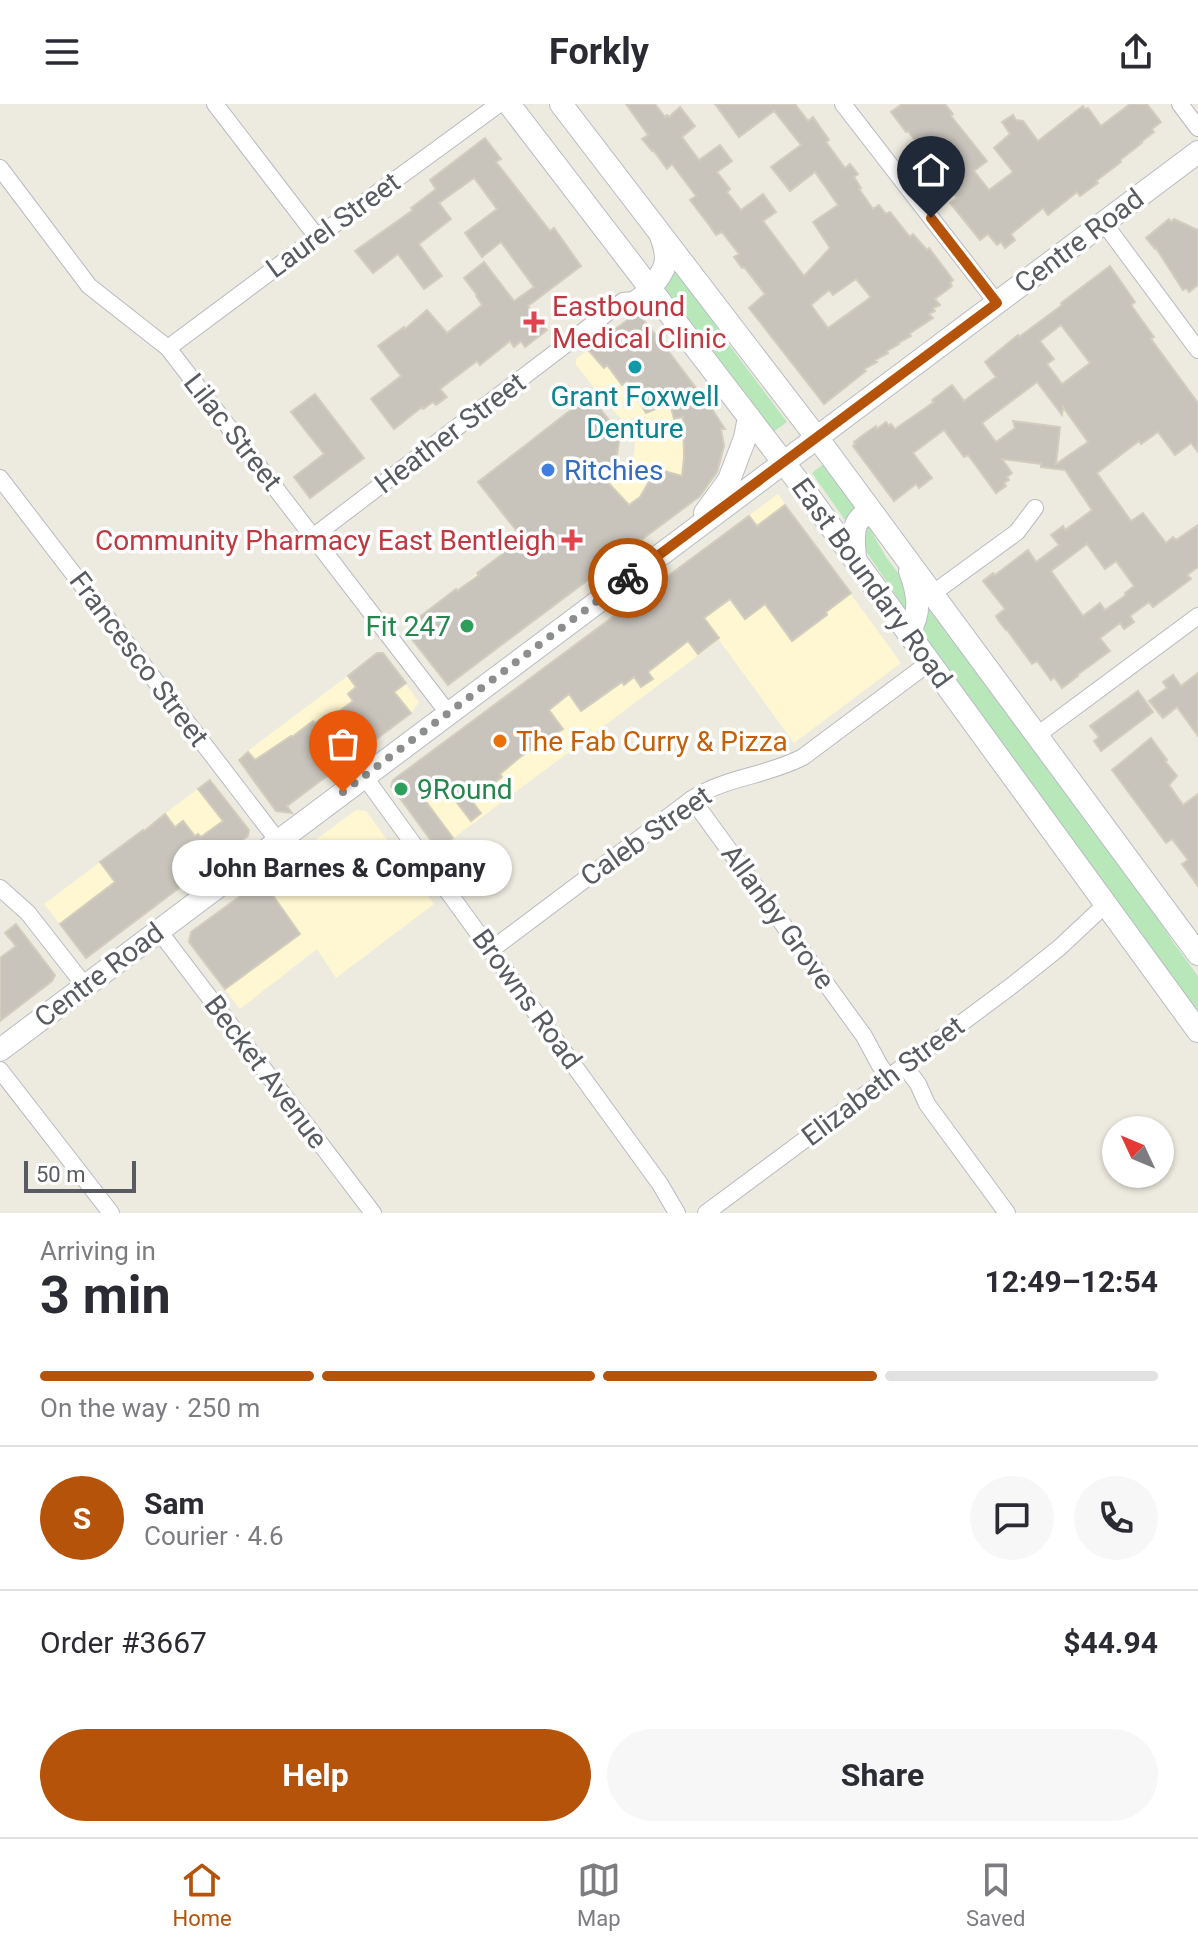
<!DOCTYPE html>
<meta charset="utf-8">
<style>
body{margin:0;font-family:Roboto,sans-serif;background:#f7f7f7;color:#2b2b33;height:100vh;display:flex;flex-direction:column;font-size:30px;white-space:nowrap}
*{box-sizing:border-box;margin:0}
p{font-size:26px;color:#7c7c81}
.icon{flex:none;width:44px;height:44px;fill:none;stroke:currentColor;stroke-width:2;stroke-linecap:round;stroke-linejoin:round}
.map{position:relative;height:1109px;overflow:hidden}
.panel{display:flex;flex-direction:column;background:#fff;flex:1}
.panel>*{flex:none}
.needle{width:52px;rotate:314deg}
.buttons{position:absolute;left:1102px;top:1012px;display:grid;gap:16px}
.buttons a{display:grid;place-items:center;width:72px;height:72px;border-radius:50%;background:#fff;box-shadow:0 2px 6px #0004;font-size:40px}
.scale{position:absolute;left:24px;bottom:20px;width:112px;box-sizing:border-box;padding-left:8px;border:4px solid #585c62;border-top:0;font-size:22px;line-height:28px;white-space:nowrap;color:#585c62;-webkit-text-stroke:6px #fff;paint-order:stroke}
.pin{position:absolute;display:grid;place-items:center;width:68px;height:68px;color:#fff;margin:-82px -34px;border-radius:50% 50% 50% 0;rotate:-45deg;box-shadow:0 0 8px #0007}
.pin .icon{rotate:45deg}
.courier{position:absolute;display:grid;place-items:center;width:80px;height:80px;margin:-40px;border:6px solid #b45309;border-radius:50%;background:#fff;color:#222;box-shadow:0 2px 10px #0007}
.bubble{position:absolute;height:56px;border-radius:28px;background:#fff;box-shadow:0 2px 6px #0004;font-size:26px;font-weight:700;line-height:56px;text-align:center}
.summary em{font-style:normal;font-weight:700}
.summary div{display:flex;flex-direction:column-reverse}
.summary{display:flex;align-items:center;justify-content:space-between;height:136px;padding:0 40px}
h1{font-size:52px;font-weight:700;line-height:60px}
.bar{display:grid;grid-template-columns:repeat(4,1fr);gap:12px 8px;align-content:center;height:96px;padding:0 40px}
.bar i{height:10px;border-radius:6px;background:#e1e1e2}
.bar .on{background:#b45309}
.bar p{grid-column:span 4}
.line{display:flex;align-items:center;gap:20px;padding:0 40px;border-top:2px solid #e1e1e2}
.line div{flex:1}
.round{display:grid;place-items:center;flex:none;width:84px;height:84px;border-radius:42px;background:#f7f7f7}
.primary-button{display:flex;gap:16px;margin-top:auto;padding:16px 40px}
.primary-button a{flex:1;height:92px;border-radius:48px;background:#b45309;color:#fff;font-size:32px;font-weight:700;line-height:92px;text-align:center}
.primary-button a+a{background:#f7f7f7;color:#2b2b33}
header{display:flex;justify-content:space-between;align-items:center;height:104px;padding:0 40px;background:#fff;font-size:36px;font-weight:700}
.tab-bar{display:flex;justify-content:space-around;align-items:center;height:112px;border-top:2px solid #e1e1e2;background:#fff;font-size:22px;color:#7c7c81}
.tab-bar a{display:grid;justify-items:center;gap:4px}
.tab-bar .on{color:#b45309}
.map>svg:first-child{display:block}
</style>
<header><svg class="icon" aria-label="menu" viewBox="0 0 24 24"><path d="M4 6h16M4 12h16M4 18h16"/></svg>Forkly<svg class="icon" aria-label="share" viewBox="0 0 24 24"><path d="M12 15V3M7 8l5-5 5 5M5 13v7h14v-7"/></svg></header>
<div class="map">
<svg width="1198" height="1109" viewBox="0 0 1198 1109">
<rect width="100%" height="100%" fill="#edebdf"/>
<g fill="#fff7d2">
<polygon points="634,211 640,212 699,287 719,316 723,335 723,348 716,369 710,381 696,395 448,581 407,529 409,521 456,485 458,487 477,469 575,396 590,392 616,374 632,366 636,332 604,296 576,261 576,255"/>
<polygon points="778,390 901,559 794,639 719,536 439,745 394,683 395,676"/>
<polygon points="381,547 419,598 411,609 282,706 276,705 237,655"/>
<polygon points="211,675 249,726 248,732 86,854 44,800"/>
<polygon points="356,706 366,707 434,800 336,874 317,845 240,905 189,838 191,828"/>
</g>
<g fill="#b8e8ba">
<polygon points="673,164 695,187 721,230 787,318 772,329 665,192 661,180"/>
<polygon points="825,359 858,402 849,422 812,369"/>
<polygon points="867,420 886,453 904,477 908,509 859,437"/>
<polygon points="926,496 1140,785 1173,838 1198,872 1198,914 919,531"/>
</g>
<g fill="#c8c4bc" stroke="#d2cdbd" stroke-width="2" fill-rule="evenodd">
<path d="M626,0H655L665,13L667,11L669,13L680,3L695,22L682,33L699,56L720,41L732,57L717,68L730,85L727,88L741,106L763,90L776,108L763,117L804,172L830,144L813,118L838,101L815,68L790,87L771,63L801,41L774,7L739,33L715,0H795L808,17L813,13L829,36L826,38L845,64L850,60L858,70L854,73L861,84L859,85L873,105L879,101L886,110L890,108L910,133L913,130L927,146L929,144L953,176L950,179L952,182L935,195L940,201L933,204L935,207L929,210L933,214L909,230L911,232L898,239L899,240L887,247L888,249L875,256L877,258L864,265L866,267L824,300L749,204L765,190L744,163L742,164L734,153L739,150L722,128L716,131L709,121L690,96L696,92L672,60L667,65L653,46L652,47L642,35L648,31ZM856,175L871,193L828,224L811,201L829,186L833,191Z"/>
<polygon points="902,0 945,0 953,10 951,12 987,57 974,67 989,86 1013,68 994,44 1010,30 1002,18 1013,11 1016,16 1023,17 1038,37 1083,2 1085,5 1088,4 1101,22 1130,0 1147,0 1161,18 1152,25 1154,28 1141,38 1142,39 1120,56 1121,58 1096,77 1098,79 1080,92 1077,88 1048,111 1043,104 1011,130 1015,136 1005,144 1001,138 997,141 988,130 980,136 950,99 957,94 944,77 949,74 945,69 948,66 932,45 929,47 925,41 921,44 908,27 906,28 891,8"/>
<polygon points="485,34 501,55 496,58 550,127 554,124 581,162 528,202 547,226 525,243 521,237 514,243 510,237 480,261 477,257 440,285 447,293 436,301 433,298 423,305 422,303 394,325 371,295 401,272 378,242 404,223 405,225 427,206 447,229 482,201 476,192 477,191 464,174 484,158 514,197 534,183 501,138 482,153 465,129 497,105 474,74 439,99 451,115 419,140 442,172 424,185 398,150 373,169 355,147 413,106 411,104 436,85 430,76"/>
<polygon points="1169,115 1171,118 1174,115 1198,126 1198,181 1189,188 1186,184 1183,186 1156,144 1155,145 1146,134"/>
<path d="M1110,162L1135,198L1131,201L1154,233L1151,235L1198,299V348L1191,339L1175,351L1158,328L1141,340L1139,337L1097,369L1131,417L1143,409L1166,439L1173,433L1176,436L1198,421V463L1187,471L1191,475L1153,503L1149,498L1130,512L1134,518L1124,525L1120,519L1100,534L1110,547L1077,571L1078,572L1062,584L1054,573L1051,576L1037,557L1032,560L1007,526H1006L998,516L996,512L1005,505L983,477L993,469L995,471L1028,446L1036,458L1059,441L1051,431L1063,422L1065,426L1092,406L1065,366L1041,363V360L1002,355L1012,369L1007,373L1009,376L1004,379L1006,382L996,389L968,351L964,353L944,326L913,349L932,374L919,384L916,380L894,397L853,342L855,340L854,338L863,331L876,322L877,325L886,318L889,322L891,320L895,325L934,298L932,296L952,281L964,297L996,273L985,258L1018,231L1019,233L1062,201L1061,199ZM1061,221L1090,259L1062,280L1047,260L1054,255L1040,237ZM1037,278L1062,311L1063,303L1088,338L1056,360L1060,323L1013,317L1015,324L996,338L982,319ZM1087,440L1105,465L1116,457L1134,482L1125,489L1126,491L1105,506L1100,499L1083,512L1051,467Z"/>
<polygon points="634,211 640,212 660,236 712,305 725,325 721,325 724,342 717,368 700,392 448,581 407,529 409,521 456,485 457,487 479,471 477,469 523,435 478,378 581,298 577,294 586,287 620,330 616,358 600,370 629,401 640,393 650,376 661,380 664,367 682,372 684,353 683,313 674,315 670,299 646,309 627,277 622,281 607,261 604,264 588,246"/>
<polygon points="315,290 364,354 310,394 294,373 324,350 291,308"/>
<polygon points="785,401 851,489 826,508 827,511 792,537 765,500 745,515 730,495 704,514 719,534 698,550 688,537 648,568 653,575 641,583 634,573 624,581 622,578 581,607 569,590 549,606 563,625 552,632 551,631 519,654 500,670 502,673 471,696 481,709 471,717 438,674 419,688 453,734 438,746 391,682 393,676 749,412 757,422"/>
<polygon points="377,549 383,549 406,579 394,588 411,609 287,702 292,709 276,707 239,656 248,648 255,656 291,632 292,633 313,617 315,619 321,615 324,619 353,597 348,590 356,583 348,572"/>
<polygon points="1198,569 1198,632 1177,603 1163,614 1149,597 1167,584 1163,578 1173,571 1181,582"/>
<polygon points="1138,587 1153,608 1101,647 1094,637 1099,633 1090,622"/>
<polygon points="1151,634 1167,656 1165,657 1177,672 1169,681 1183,701 1198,690 1198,782 1182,760 1188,756 1172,735 1166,739 1112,666"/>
<polygon points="210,676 249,726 248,732 86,854 60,820 115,778 100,758 143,726 144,727 165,710 175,723 183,717 195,732 198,730 201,733 223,717 198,685"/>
<polygon points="262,776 300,830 225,885 189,838 191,828"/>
<polygon points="16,820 55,871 52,877 0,917 0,854 16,842 5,829"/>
</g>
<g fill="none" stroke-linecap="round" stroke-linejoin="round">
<defs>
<g id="street">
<polyline points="215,0 317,133"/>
<polyline points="843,0 997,199"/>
<polyline points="1180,0 1198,24"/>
<polyline points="0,64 89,182 168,244 448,609"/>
<polyline points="1104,119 1198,246"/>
<polyline points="168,244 317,133 499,0"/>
<polyline points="0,374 278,737"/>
<polyline points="314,432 623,197 633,196 650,184"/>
<polyline points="932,490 1017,428 1035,404"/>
<polyline points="1036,632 1198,512"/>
<polyline points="364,672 660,1080 677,1109"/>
<polyline points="692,695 864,932 879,960 888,973"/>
<polyline points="0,784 28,809 85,882"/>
<polyline points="159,827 373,1109"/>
<path d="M491,846L692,695C725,673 767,672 803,653L930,558"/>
<polyline points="904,961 918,980 927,1000 1007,1109"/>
<polyline points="0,966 111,1109"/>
<polyline points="706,1109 1010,883 1059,844 1106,800"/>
</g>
<g id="secondary">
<polyline points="509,0 797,376 1198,927"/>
<polyline points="561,0 830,351 1198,850"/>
<path d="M650,184C667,165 670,156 661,132"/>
<polyline points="705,409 729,376 745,334 749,313"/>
<path d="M855,455C854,436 849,415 871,408"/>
<path d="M908,529C922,510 918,488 910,467"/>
<polyline points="0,946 1198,48"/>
</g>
</defs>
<use href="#street" stroke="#b7bac0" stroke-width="18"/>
<use href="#secondary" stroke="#b8bcc3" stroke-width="24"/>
<use href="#street" stroke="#fff" stroke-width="16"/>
<use href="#secondary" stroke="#fff" stroke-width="22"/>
</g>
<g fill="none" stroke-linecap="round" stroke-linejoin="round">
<polyline stroke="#8c8e8e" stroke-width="8" stroke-dasharray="0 14.4" points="343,688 628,474"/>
<polyline stroke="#b45309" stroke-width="10" points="628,474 997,199 931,114"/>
</g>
<g fill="#e0444e" stroke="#fff" stroke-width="3">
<path d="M530 206h8v8h8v8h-8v8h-8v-8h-8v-8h8z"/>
<path d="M568 424h8v8h8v8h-8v8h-8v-8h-8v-8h8z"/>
</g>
<circle fill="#0f9aa8" stroke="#fff" stroke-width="3" cx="635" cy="263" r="8"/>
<circle fill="#3f7fe0" stroke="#fff" stroke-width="3" cx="548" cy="366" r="8"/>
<g fill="#2e9e5b" stroke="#fff" stroke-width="3">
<circle cx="467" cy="522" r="8"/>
<circle cx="401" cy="685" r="8"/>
</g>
<circle fill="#e8710a" stroke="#fff" stroke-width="3" cx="500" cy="637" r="8"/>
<g text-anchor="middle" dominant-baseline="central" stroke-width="7" stroke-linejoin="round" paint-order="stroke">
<g font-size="28" fill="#585c62" stroke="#fff">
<text transform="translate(333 121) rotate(-36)">Laurel Street</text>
<text transform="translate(1079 137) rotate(-37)">Centre Road</text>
<text transform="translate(233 328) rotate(52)">Lilac Street</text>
<text transform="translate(450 329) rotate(-37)">Heather Street</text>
<text transform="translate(872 479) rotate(54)">East Boundary Road</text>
<text transform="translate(139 555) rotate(53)">Francesco Street</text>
<text transform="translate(646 732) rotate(-35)">Caleb Street</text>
<text transform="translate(778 813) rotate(54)">Allanby Grove</text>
<text transform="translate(99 871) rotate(-37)">Centre Road</text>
<text transform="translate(527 895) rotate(54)">Browns Road</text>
<text transform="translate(266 968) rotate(53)">Becket Avenue</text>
<text transform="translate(883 977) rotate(-37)">Elizabeth Street</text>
</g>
<g font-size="28" fill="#be3a42" stroke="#fff" text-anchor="start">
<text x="552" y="202">Eastbound<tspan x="552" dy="32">Medical Clinic</tspan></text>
<text x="556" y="436" text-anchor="end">Community Pharmacy East Bentleigh</text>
</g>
<g font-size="28" fill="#0d838f" stroke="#fff">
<text x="635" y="292">Grant Foxwell<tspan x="635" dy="32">Denture</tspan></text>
</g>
<g font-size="28" fill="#366cbe" stroke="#fff" text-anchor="start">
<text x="564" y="366">Ritchies</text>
</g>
<g font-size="28" fill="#27864d" stroke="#fff" text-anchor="end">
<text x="451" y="522">Fit 247</text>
<text x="417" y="685" text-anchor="start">9Round</text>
</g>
<g font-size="28" fill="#c56008" stroke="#fff" text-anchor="start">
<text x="516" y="637">The Fab Curry &amp; Pizza</text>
</g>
</g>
</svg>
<div class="buttons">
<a><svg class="needle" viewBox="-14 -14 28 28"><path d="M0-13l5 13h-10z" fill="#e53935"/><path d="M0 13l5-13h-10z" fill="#7c7c81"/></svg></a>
</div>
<div class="scale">50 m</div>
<div class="pin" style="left:343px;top:688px;background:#ea580c"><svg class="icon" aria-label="bag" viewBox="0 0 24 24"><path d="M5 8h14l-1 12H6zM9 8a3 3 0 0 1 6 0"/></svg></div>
<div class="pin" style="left:931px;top:114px;background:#1f2937"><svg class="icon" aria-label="home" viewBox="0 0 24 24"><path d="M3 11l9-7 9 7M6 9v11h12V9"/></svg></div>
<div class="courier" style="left:628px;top:474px"><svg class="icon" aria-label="bike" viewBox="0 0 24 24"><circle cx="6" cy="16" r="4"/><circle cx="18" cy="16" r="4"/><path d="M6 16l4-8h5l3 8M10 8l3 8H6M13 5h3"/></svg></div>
<div class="bubble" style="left:172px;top:736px;width:340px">John Barnes &amp; Company</div>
</div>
<section class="panel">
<div class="summary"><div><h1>3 min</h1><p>Arriving in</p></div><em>12:49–12:54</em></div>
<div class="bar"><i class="on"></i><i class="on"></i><i class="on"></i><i></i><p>On the way · 250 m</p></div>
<div class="line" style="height:144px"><b class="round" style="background:#b45309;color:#fff">S</b><div><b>Sam</b><p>Courier · 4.6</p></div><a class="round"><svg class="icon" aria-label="chat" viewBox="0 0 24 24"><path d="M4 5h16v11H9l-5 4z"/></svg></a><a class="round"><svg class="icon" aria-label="phone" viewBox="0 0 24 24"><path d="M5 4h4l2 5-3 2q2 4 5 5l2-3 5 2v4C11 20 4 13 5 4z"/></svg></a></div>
<div class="line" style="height:104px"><div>Order #3667</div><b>$44.94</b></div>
<div class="primary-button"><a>Help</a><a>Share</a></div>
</section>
<nav class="tab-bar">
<a class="on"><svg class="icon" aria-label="home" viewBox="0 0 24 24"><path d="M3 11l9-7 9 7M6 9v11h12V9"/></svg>Home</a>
<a><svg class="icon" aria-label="map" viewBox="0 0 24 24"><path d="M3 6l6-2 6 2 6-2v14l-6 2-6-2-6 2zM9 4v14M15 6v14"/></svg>Map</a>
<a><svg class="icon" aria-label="saved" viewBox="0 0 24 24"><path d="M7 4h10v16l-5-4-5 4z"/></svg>Saved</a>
</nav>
